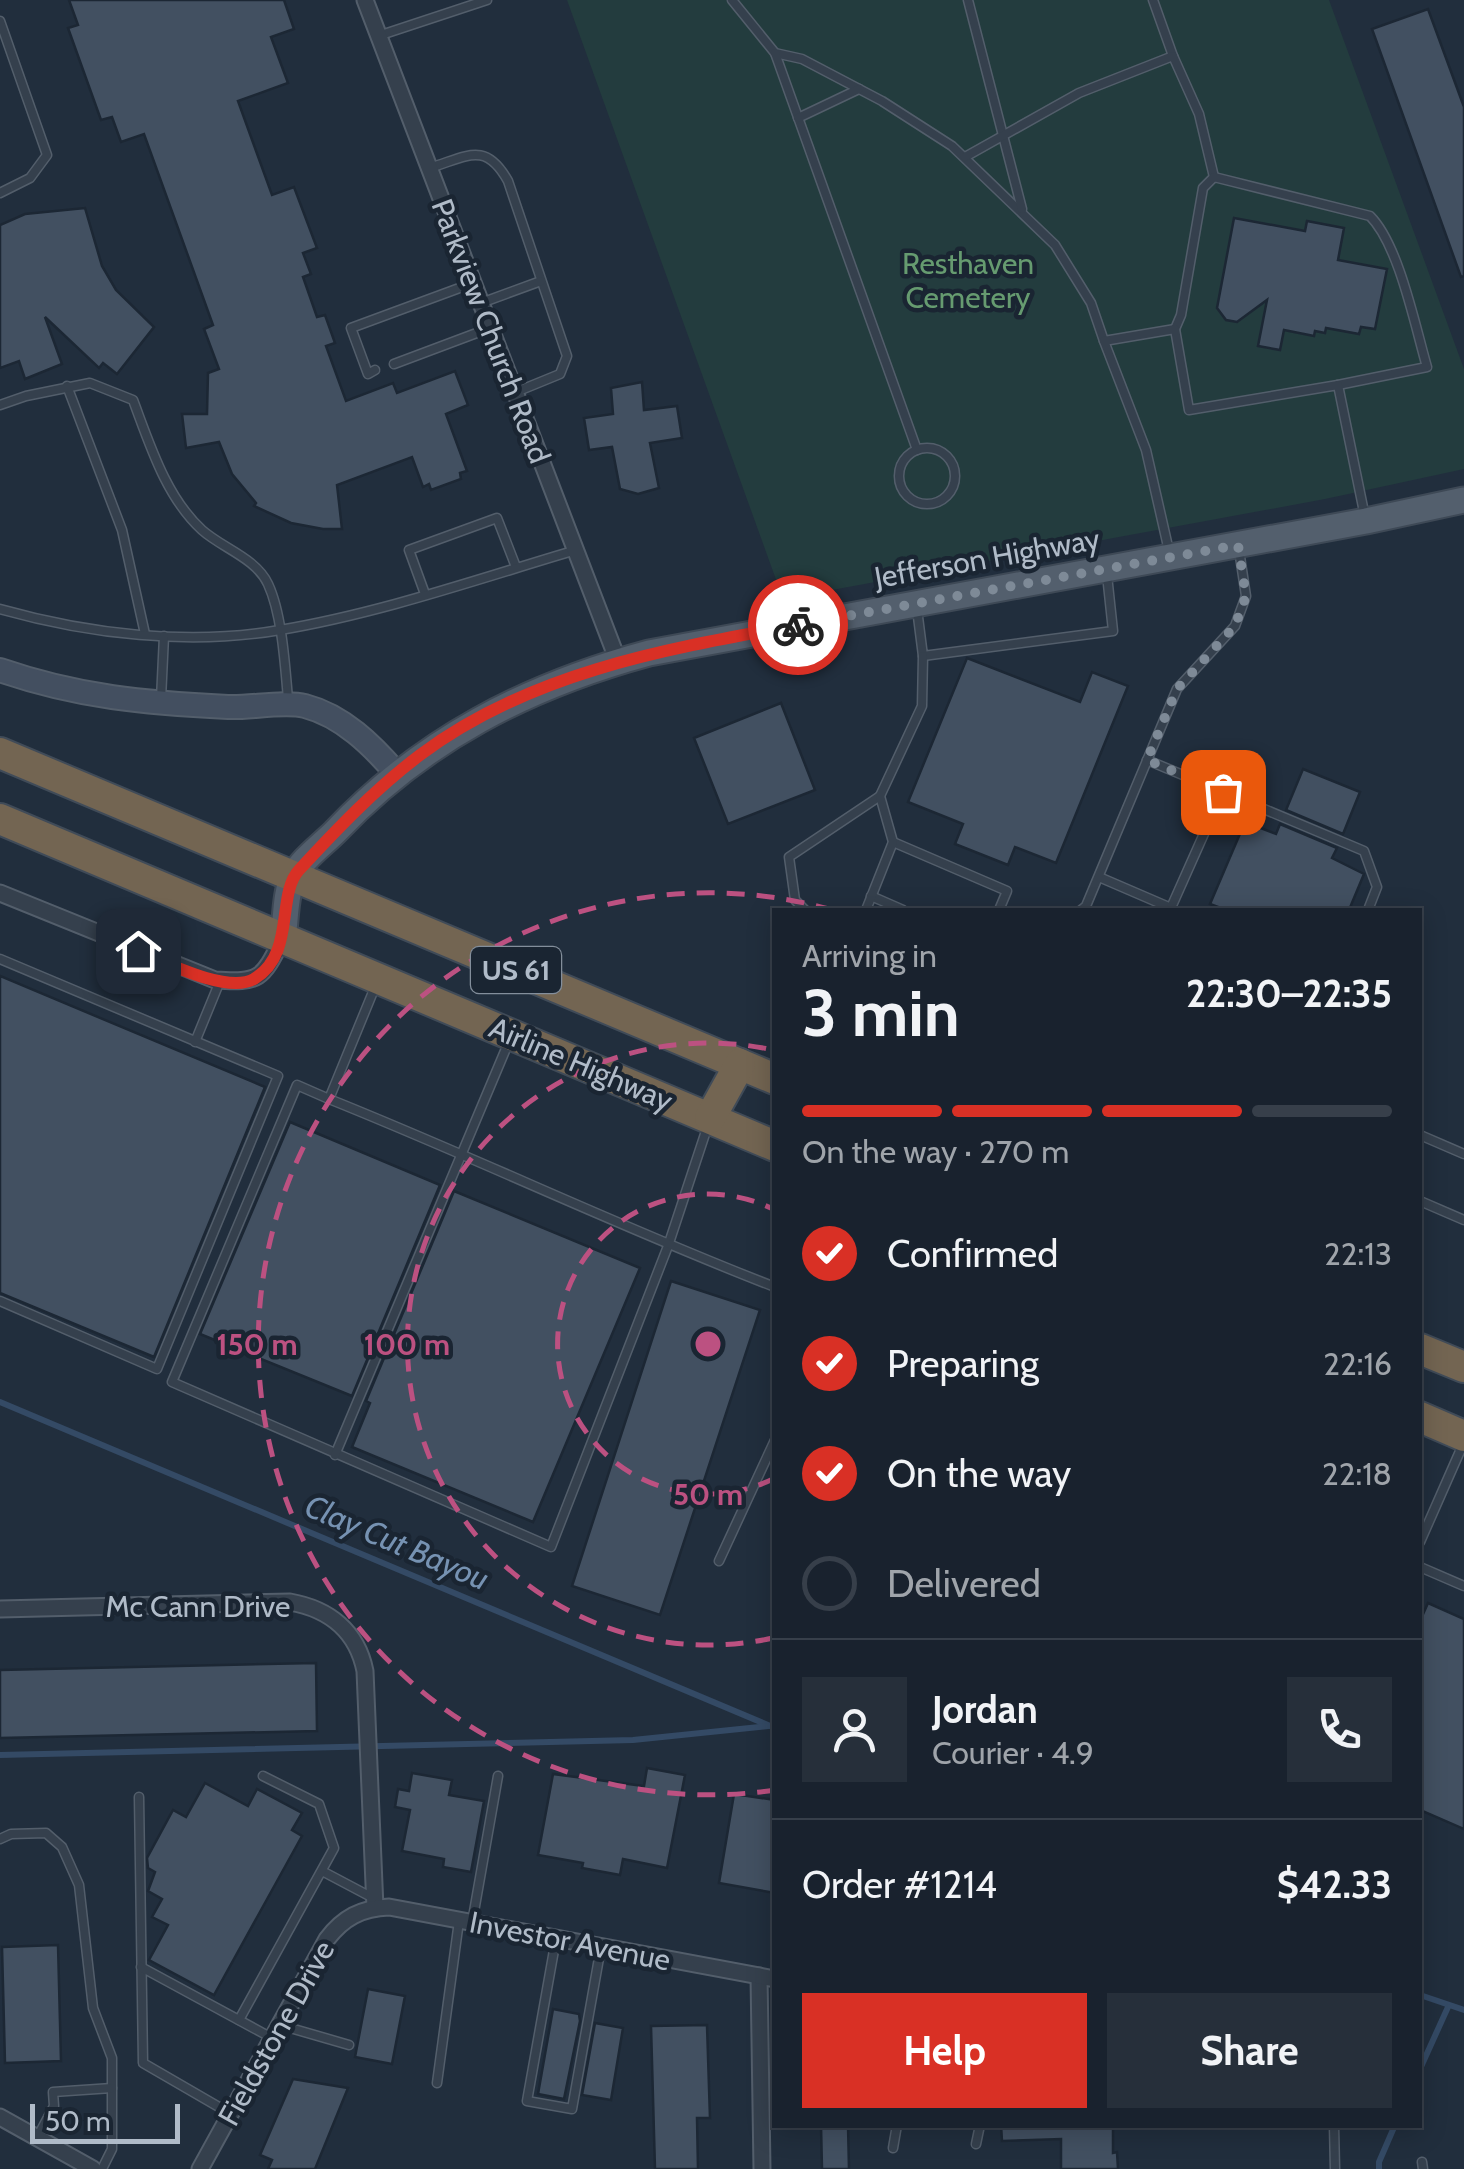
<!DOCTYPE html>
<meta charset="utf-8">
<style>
body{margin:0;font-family:Cabin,sans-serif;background:#262f3a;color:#f1f3f6;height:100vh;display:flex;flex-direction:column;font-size:38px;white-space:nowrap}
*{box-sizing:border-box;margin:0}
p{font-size:32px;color:#9fa4aa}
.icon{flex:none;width:55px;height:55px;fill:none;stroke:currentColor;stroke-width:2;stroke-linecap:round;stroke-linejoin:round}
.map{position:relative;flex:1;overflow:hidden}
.details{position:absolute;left:772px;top:908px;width:650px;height:1220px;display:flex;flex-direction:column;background:#19222e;border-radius:0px;box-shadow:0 5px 25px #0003,0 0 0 2px #373f4a}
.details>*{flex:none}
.scale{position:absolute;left:30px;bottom:25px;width:150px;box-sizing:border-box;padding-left:10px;border:5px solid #b0bbc8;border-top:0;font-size:28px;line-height:35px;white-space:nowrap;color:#b0bbc8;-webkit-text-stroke:8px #1a2532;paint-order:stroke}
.pin{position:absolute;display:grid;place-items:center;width:85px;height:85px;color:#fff;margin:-42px;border-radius:20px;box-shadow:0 5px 15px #0006}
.courier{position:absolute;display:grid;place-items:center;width:100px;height:100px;margin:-50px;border:8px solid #d93025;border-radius:50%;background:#fff;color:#222;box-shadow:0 2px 12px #0007}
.overview em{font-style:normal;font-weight:800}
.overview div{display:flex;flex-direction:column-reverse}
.overview{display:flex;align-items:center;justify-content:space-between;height:170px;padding:0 30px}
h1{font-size:65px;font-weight:800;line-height:75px}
.bar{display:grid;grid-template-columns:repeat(4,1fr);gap:15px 10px;align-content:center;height:120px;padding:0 30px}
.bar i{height:12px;border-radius:8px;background:#373f4a}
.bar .selected{background:#d93025}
.bar p{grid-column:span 4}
.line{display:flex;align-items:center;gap:25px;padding:0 30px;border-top:2px solid #373f4a}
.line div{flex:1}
.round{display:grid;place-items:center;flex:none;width:105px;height:105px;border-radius:0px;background:#262f3a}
ol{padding:0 30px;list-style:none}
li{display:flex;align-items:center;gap:30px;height:110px}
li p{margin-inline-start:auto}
li .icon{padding:10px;border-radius:50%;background:#d93025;color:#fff;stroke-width:4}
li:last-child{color:#9fa4aa}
li i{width:55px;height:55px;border:5px solid #373f4a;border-radius:50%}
.cta{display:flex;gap:20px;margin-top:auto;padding:20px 30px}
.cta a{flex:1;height:115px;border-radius:0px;background:#d93025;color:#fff;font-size:40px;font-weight:800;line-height:115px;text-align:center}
.cta a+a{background:#262f3a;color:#f1f3f6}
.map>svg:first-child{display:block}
</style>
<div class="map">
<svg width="1464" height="2169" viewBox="0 0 1464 2169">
<rect width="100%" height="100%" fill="#212e3d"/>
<polygon fill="#233c3e" points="567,0 1329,0 1464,369 1464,469 1325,499 783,599"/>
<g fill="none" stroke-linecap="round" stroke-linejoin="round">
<g stroke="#344a65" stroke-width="6">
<polyline points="0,1402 775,1728"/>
<polyline points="0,1755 633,1740 768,1726"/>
<polyline points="1420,1995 1464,2010"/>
<polyline points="1420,2069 1448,2007"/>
<polyline points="1379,2169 1379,2162 1395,2125"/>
</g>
</g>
<g fill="#425061" stroke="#1c2734" stroke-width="2.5">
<polygon points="69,0 284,0 294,29 271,37 288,83 238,101 272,195 294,187 317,248 303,253 311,274 303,277 317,317 325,315 335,343 326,346 346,401 393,383 397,393 455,371 468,405 446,414 467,471 460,473 461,479 431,490 429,484 423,487 412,457 337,485 342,529 323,529 291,523 254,506 256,503 232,474 219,442 186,448 182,414 207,414 208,373 219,369 204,329 213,325 144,134 121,142 112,117 101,120 68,28 78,25"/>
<polygon points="1428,9 1464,107 1464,276 1461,277 1372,29"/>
<polygon points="85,208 102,266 116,290 154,327 117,374 103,363 99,368 45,317 62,364 25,379 19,361 0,368 0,225 25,214"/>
<polygon points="1234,218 1305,231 1307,221 1344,228 1338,260 1387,269 1375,329 1361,327 1359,334 1326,328 1325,333 1315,331 1314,336 1284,330 1280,350 1258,346 1267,300 1237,322 1226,320 1217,308"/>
<polygon points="642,382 644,410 677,406 682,438 650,443 659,488 638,494 620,489 612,447 589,450 584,418 613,414 611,388"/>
<polygon points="967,658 1080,702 1092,672 1128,686 1056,863 1015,847 1008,865 955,844 963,824 908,802"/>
<polygon points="781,703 815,790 728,824 694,738"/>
<polygon points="1303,769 1360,792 1343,834 1286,810"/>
<polygon points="1245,822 1276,834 1280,824 1337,848 1332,858 1364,874 1349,910 1226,910 1210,904"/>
<polygon points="0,976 265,1087 154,1357 0,1293"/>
<polygon points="290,1122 440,1185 352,1396 200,1334"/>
<polygon points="454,1191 640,1268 533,1522 352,1447 370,1403 366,1401"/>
<polygon points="671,1281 760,1310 660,1615 572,1586"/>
<polygon points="1428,1603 1464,1619 1464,1829 1420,1810 1420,1621"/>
<polygon points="316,1663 317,1731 0,1738 0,1670"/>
<polygon points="647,1768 685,1775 667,1868 623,1859 620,1875 582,1868 583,1863 538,1855 553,1774 644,1786"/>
<polygon points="412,1773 452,1780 449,1795 484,1801 471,1872 443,1867 444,1859 402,1851 410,1810 395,1807 398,1789 409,1791"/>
<polygon points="205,1783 248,1806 257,1789 302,1813 292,1830 302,1836 214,1995 149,1960 168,1925 152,1917 162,1899 148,1891 155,1872 148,1868 147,1858 173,1810 186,1817"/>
<polygon points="734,1794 775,1800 775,1893 719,1883"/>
<polygon points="58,1945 61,2061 5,2063 2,1947"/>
<polygon points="368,1989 405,1996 392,2064 355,2057"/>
<polygon points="553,2009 579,2014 580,2021 564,2099 538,2094"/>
<polygon points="595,2023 623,2028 611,2100 582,2095"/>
<polygon points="707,2025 710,2118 697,2118 698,2169 655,2169 651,2026"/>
<polygon points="293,2079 348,2088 315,2169 268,2169 272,2160 260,2155"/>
<polygon points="821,2125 848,2125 849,2169 822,2169"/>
<polygon points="1001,2125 1113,2125 1113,2153 1117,2152 1118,2169 1061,2169 1061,2139 1002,2141"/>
</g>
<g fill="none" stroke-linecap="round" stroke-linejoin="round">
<defs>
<g id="lane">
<polyline points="732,0 775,53 802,59 882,101 952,146 1055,245 1091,303 1104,341"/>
<polyline points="968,0 1022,209"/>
<polyline points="1153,0 1173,56"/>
<polyline points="0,21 47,155 30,178 0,193"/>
<polyline points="378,36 487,0"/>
<polyline points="775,53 917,450"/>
<polyline points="798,118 859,89"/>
<polyline points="965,157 1079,93 1173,56 1199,114 1214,177"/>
<path d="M429,168C467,157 485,140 508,181L567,356L560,374L516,392"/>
<polyline points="481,303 541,281"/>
<path d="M1175,329L1181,315L1203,188L1214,177L1370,216C1399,245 1415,326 1427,367L1338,385"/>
<polyline points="394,364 490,328"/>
<polyline points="375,370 368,374 351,328 473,283"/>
<polyline points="67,386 122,530 145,634"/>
<path d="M0,405L26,396L90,383L133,400C150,445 166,497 202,530C222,548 256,558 268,584C282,614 285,665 288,699"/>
<circle cx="927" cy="476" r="28"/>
<polyline points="1169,551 1146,450 1104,341 1175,329 1189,410 1338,385 1365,517"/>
<polyline points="425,594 409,550 497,518 516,567"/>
<path d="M0,609C89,634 189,646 280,630C381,613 478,579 576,550"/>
<polyline points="917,609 923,656 1113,631 1107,575"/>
<polyline points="161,699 164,636"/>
<polyline points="1147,760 1364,851 1377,887 1368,910"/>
<polyline points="893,842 1007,891 999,910"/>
<polyline points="1099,877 1171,908"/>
<polyline points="871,896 903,910"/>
<polyline points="805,910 795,900 789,857 880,796"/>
<polyline points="866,910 893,842 880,796 922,706 923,656"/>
<polyline points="1081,910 1086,906 1177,689 1235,626 1246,596 1239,550"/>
<polyline points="1170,910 1223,791"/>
<polyline points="0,959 278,1076 157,1369 0,1301"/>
<polyline points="375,987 329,1099 297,1085 172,1382 551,1547 668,1246 708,1125"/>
<polyline points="195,1042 220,981"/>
<path d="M329,1099C479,1159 624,1229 775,1287"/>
<polyline points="1420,1135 1464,1154"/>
<polyline points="1420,1201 1464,1220"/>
<polyline points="335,1455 510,1039"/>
<polyline points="1420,1542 1464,1442"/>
<polyline points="719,1561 775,1440"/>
<polyline points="1420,1567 1464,1586"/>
<polyline points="139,1797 143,2063 231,2114"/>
<polyline points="0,1839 11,1834 46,1833 62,1847 79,1885 93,2008 112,2058 112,2149 102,2169"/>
<polyline points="322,1871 375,1899"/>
<polyline points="472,1923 498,1776"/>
<polyline points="556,1939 527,2101 572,2109 601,1947"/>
<polyline points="141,1967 272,2038"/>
<polyline points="239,2020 334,1848 319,1804 263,1776"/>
<polyline points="280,2025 349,2045"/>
<polyline points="437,2083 459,1921"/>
<polyline points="1334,2125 1335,2169"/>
<polyline points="37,2138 54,2106 53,2092 112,2088"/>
<polyline points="976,2144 980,2125"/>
<polyline points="893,2148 897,2125"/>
<polyline points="1422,2162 1423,2169"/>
</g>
<g id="street">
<polyline points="365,0 618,661"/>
<path d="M0,893L215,980C261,983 262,979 283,938"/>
<path d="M0,1609L290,1602C329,1609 357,1631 365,1671L375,1908"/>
<polyline points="759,1976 762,2169"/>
<polyline points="0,2117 93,2169"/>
<path d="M200,2169L327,1939C343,1918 361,1908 389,1907L775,1979"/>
</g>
<path id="secondary" d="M0,670C78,697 146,703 228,707C250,708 285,701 305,706C343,716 372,745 397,774"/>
<path id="primary" d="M283,938C286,920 285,894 293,877C300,861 322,845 335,832C422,740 527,686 649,653L1366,521L1464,500"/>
<g id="highway">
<polyline points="0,753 775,1079"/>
<polyline points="0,819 775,1146"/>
<polyline points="710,1118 740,1064"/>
<polyline points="1420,1349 1464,1367"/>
<polyline points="1420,1417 1464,1436"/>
</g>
</defs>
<use href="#lane" stroke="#535e6b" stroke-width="11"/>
<use href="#street" stroke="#535e6b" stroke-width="19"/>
<use href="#secondary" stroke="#535e6b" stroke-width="26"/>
<use href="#primary" stroke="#3e4956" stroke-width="29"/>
<use href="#highway" stroke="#404b58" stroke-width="34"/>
<use href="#lane" stroke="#35404d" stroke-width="8"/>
<use href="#street" stroke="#35404d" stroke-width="15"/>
<use href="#secondary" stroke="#434f60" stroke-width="22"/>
<use href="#primary" stroke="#535f6d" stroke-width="25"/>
<use href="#highway" stroke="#736552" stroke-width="30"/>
</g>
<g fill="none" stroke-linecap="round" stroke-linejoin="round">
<polyline stroke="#7e8a97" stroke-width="10" stroke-dasharray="0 18" points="798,625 1238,545 1246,596 1235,626 1177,689 1147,760 1223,792"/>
<path stroke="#d93025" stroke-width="12" d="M138,951C165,962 227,994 254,979C296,954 276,895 299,870C337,829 375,789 420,755C531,672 666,649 798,625"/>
</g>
<g fill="none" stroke="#bc5181" stroke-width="5" stroke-dasharray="18 12">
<path d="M775 1478A150 150 0 1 1 775 1210"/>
<path d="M773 1638A301 301 0 1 1 773 1050"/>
<path d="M775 1790A451 451 0 1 1 829 909"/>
</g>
<g text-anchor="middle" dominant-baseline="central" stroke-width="9" stroke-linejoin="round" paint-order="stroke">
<rect fill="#1a2532" stroke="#838e9b" stroke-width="2.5" x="471" y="947" width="90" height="46" rx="8"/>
<g font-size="28" font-weight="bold" fill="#b0bbc8">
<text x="516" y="970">US 61</text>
</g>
<g font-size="30" fill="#669b70" stroke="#1a2532">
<text x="968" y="263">Resthaven<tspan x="968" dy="34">Cemetery</tspan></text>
</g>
<g font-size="30" fill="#b0bbc8" stroke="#1a2532">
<text transform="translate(491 331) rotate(69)">Parkview Church Road</text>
<text transform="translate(987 558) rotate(-10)">Jefferson Highway</text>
<text transform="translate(581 1064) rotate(23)">Airline Highway</text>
<text x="198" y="1606">Mc Cann Drive</text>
<text transform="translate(570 1941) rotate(11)">Investor Avenue</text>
<text transform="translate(276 2033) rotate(-61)">Fieldstone Drive</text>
</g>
<g font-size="32" font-style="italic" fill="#7692b2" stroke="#1a2532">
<text transform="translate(397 1542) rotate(23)">Clay Cut Bayou</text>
</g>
</g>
<circle cx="708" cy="1344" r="15" fill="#bc5181" stroke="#1a2532" stroke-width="5"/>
<g font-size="30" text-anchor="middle" font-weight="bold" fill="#bc5181" stroke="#1a2532" stroke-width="9" stroke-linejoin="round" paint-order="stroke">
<text x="257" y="1355">150 m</text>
<text x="407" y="1355">100 m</text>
<text x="708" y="1505">50 m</text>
</g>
</svg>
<div class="scale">50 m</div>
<div class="pin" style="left:1223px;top:792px;background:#ea580c"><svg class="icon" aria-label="bag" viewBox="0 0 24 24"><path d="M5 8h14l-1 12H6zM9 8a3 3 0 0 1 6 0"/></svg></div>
<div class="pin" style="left:138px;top:951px;background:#1f2937"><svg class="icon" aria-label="home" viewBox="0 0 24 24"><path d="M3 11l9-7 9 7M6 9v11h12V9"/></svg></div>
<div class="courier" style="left:798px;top:625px"><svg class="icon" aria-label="bike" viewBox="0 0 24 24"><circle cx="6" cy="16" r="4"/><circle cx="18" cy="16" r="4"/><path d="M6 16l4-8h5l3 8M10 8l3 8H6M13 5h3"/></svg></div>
<section class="details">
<div class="overview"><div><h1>3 min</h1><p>Arriving in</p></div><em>22:30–22:35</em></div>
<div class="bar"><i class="selected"></i><i class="selected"></i><i class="selected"></i><i></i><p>On the way · 270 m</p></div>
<ol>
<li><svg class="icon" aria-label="check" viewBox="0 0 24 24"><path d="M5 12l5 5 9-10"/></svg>Confirmed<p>22:13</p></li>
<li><svg class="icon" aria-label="check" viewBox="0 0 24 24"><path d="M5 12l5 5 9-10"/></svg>Preparing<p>22:16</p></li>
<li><svg class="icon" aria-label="check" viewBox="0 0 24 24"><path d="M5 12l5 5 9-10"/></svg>On the way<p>22:18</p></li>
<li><i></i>Delivered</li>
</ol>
<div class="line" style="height:180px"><a class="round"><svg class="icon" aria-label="person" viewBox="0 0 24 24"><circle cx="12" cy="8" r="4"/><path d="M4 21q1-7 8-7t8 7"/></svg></a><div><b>Jordan</b><p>Courier · 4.9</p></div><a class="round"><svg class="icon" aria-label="phone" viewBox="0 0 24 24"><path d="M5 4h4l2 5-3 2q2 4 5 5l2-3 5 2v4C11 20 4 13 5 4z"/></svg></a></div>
<div class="line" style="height:130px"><div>Order #1214</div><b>$42.33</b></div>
<div class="cta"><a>Help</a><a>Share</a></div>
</section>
</div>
